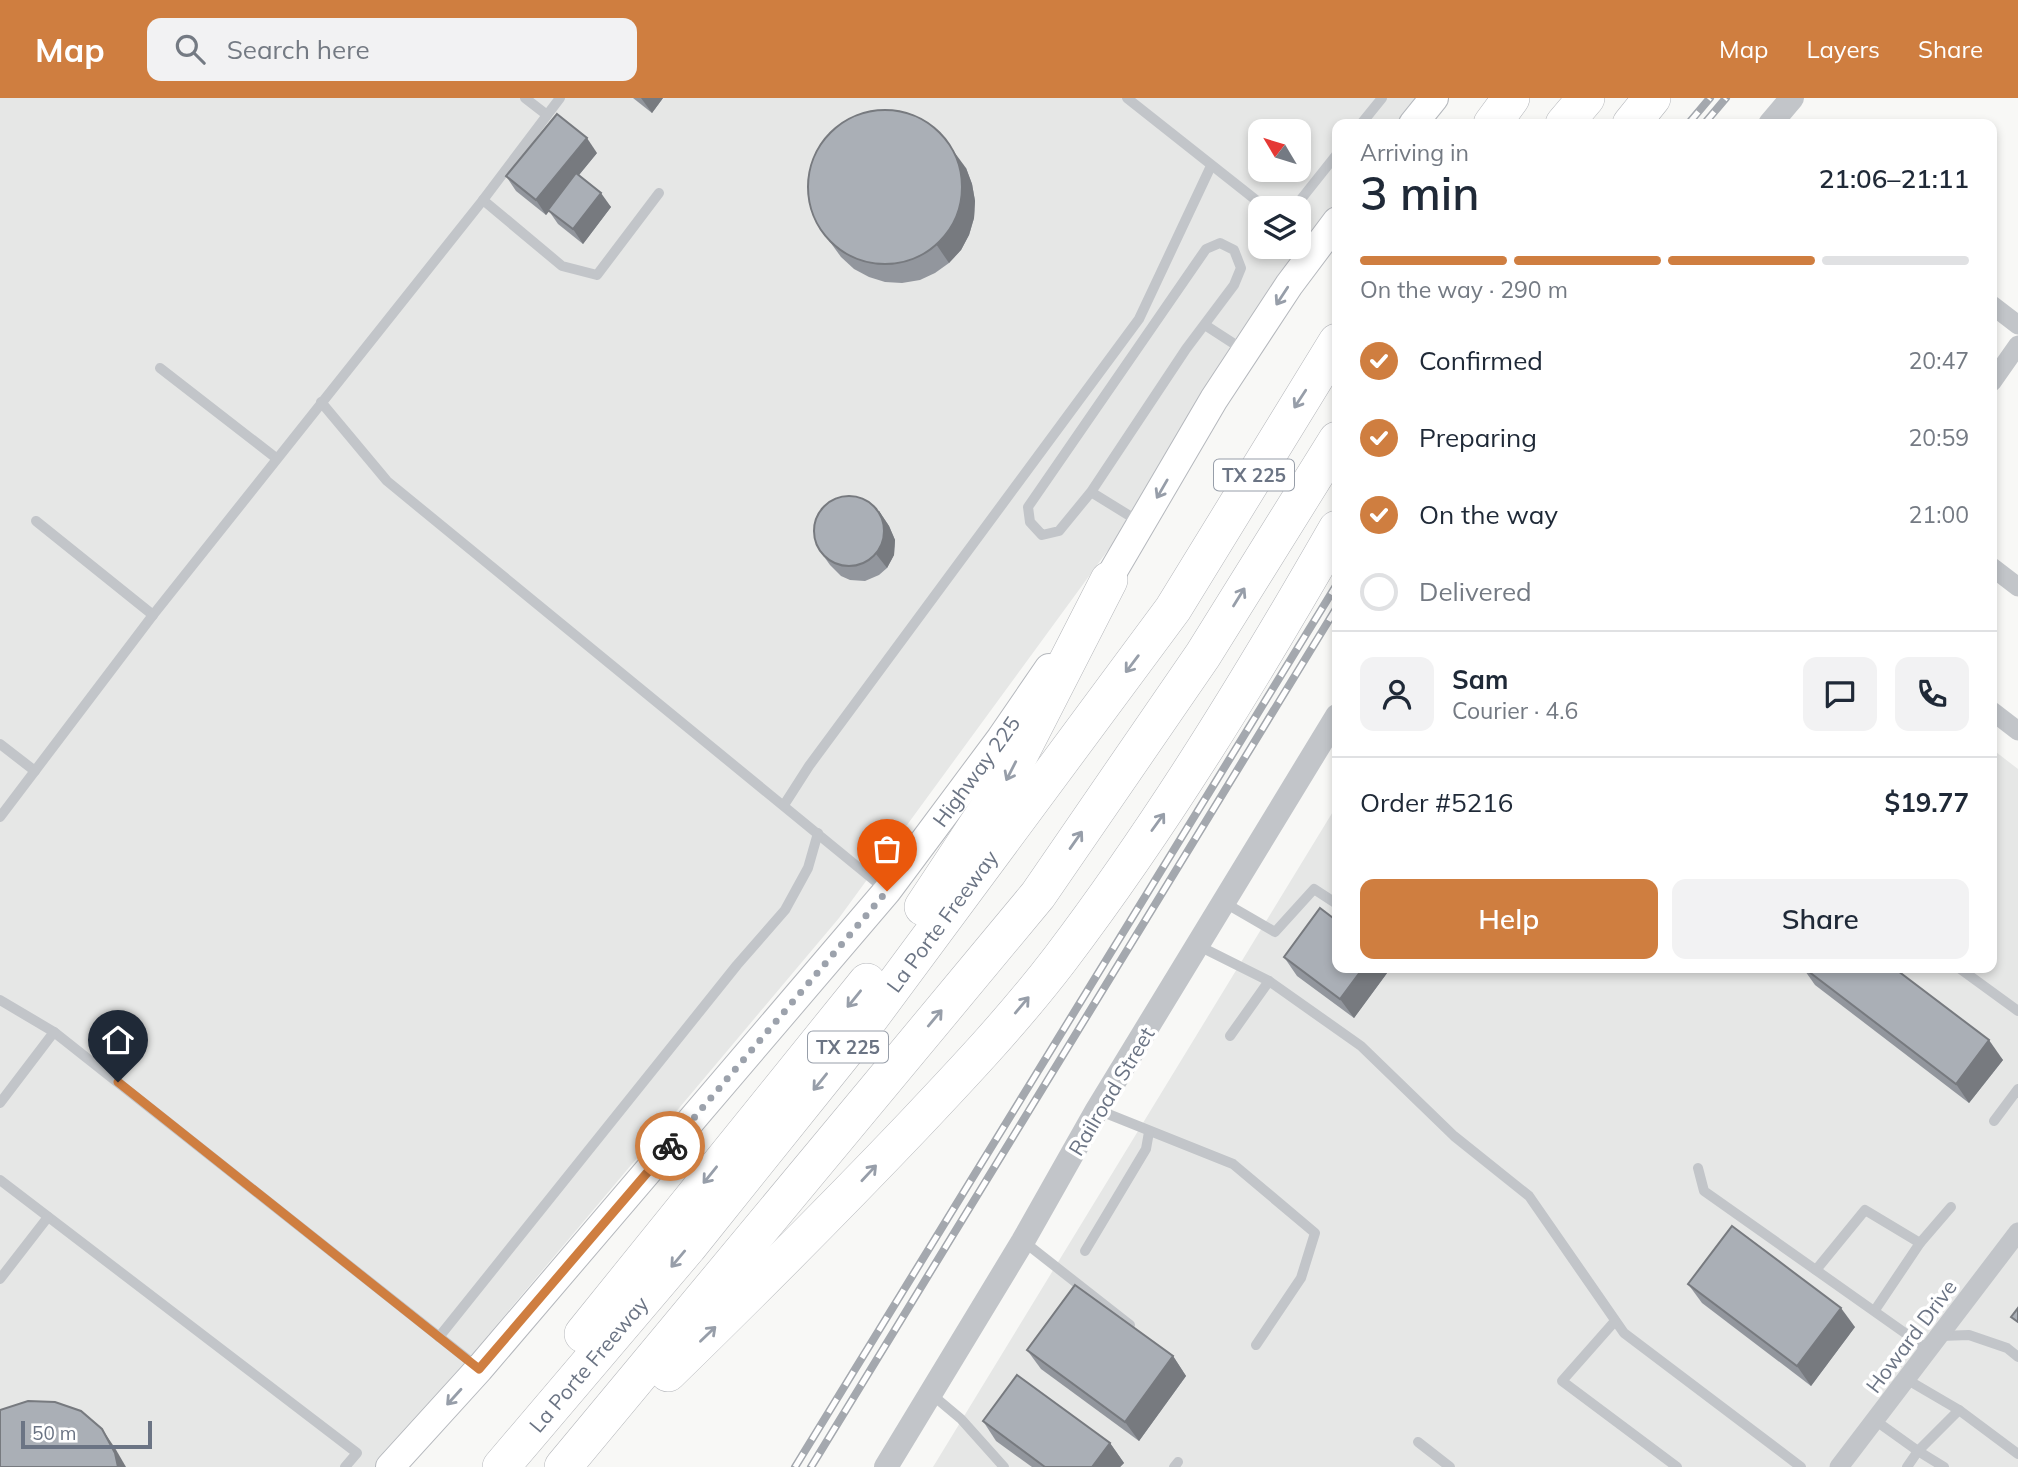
<!DOCTYPE html>
<meta charset="utf-8">
<style>
body{margin:0;font-family:Mulish,sans-serif;background:#f2f2f3;color:#1f2937;height:100vh;display:flex;flex-direction:column;font-size:26px;white-space:nowrap}
*{box-sizing:border-box;margin:0}
p{font-size:23px;color:#747a83}
.icon{flex:none;width:38px;height:38px;fill:none;stroke:currentColor;stroke-width:2;stroke-linecap:round;stroke-linejoin:round}
.map{position:relative;flex:1;overflow:hidden}
.details{position:absolute;left:1332px;top:21px;width:665px;height:854px;display:flex;flex-direction:column;background:#fff;border-radius:14px;box-shadow:0 4px 10px #0003}
.details>*{flex:none}
.needle{width:46px;rotate:308deg}
.buttons{position:absolute;left:1248px;top:21px;display:grid;gap:14px}
.buttons a{display:grid;place-items:center;width:63px;height:63px;border-radius:14px;background:#fff;box-shadow:0 4px 10px #0003;font-size:35px}
.scale{position:absolute;left:21px;bottom:18px;width:131px;box-sizing:border-box;padding-left:7px;border:4px solid #6b7484;border-top:0;font-size:19px;line-height:24px;white-space:nowrap;color:#6b7484;-webkit-text-stroke:5px #fff;paint-order:stroke}
.pin{position:absolute;display:grid;place-items:center;width:60px;height:60px;color:#fff;margin:-72px -30px;border-radius:50% 50% 50% 0;rotate:-45deg;box-shadow:0 0 7px #0007}
.pin .icon{rotate:45deg}
.courier{position:absolute;display:grid;place-items:center;width:70px;height:70px;margin:-35px;border:5px solid #cf7e40;border-radius:50%;background:#fff;color:#222;box-shadow:0 2px 9px #0007}
.head em{font-style:normal;font-weight:600}
.head div{display:flex;flex-direction:column-reverse}
.head{display:flex;align-items:center;justify-content:space-between;height:119px;padding:0 28px}
h1{font-size:46px;font-weight:600;line-height:52px}
.bar{display:grid;grid-template-columns:repeat(4,1fr);gap:10px 7px;align-content:center;height:84px;padding:0 28px}
.bar i{height:9px;border-radius:5px;background:#e0e1e3}
.bar .active{background:#cf7e40}
.bar p{grid-column:span 4}
.line{display:flex;align-items:center;gap:18px;padding:0 28px;border-top:2px solid #e0e1e3}
.line div{flex:1}
.round{display:grid;place-items:center;flex:none;width:74px;height:74px;border-radius:14px;background:#f2f2f3}
ol{padding:0 28px;list-style:none}
li{display:flex;align-items:center;gap:21px;height:77px}
li p{margin-inline-start:auto}
li .icon{padding:7px;border-radius:50%;background:#cf7e40;color:#fff;stroke-width:4}
li:last-child{color:#747a83}
li i{width:38px;height:38px;border:4px solid #e0e1e3;border-radius:50%}
.primary-button{display:flex;gap:14px;margin-top:auto;padding:14px 28px}
.primary-button a{flex:1;height:80px;border-radius:14px;background:#cf7e40;color:#fff;font-size:28px;font-weight:600;line-height:80px;text-align:center}
.primary-button a+a{background:#f2f2f3;color:#1f2937}
header{display:flex;align-items:center;gap:42px;box-sizing:border-box;height:98px;padding:0 35px;background:#cf7e40;color:#fff}
header strong{font-size:33px}
nav{display:flex;gap:38px;margin-inline-start:auto;font-size:24px}
.search{width:490px;height:63px;background:#f2f2f3;display:flex;align-items:center;gap:18px;box-sizing:border-box;padding:0 24px;border-radius:14px;color:#747a83;font-size:26px}
.map>svg:first-child{display:block}
</style>
<header>
<strong>Map</strong>
<div class="search"><svg class="icon" aria-label="search" viewBox="0 0 24 24"><circle cx="10" cy="10" r="6"/><path d="M15 15l6 6"/></svg>Search here</div>
<nav><a>Map</a><a>Layers</a><a>Share</a></nav>
</header>
<div class="map">
<svg width="2018" height="1369" viewBox="0 0 2018 1369">
<rect width="100%" height="100%" fill="#f8f8f6"/>
<g fill="#e6e7e6" fill-rule="evenodd">
<path d="M0,0H1438L1419,26H1337V139L839,820L377,1369H0ZM1260,33H1298V72H1260ZM1260,110H1298V149H1260Z"/>
<polygon points="1992,651 2018,671 2018,1369 933,1369 1337,707 1337,870 1992,870"/>
</g>
<g fill="none" stroke-linecap="round" stroke-linejoin="round">
<defs>
<g id="secondary">
<polyline points="1413,26 1434,0"/>
<polyline points="1098,499 1214,301 1289,187 1337,123"/>
<path id="s1" d="M390,1369L479,1271L887,793L1001,640L1049,570"/>
</g>
<g id="motorway">
<polyline points="1492,26 1511,0"/>
<polyline points="1564,26 1586,0"/>
<polyline points="1631,26 1652,0"/>
<polyline points="923,809 1005,685 1109,482"/>
<polyline points="583,1236 867,884"/>
<path d="M668,1275C751,1194 833,1112 913,1028C964,974 1015,920 1060,861C1163,725 1252,579 1337,431"/>
<path id="s2" d="M501,1369L688,1149L850,947L1173,511L1337,244"/>
<polyline points="563,1369 1038,797 1203,557 1337,342"/>
</g>
</defs>
<use href="#secondary" stroke="#b5b8bd" stroke-width="30"/>
<use href="#motorway" stroke="#b4b6ba" stroke-width="38"/>
<g stroke="#c2c5c9" stroke-width="10">
<polyline points="525,0 547,17"/>
<polyline points="1127,0 1266,110"/>
<polyline points="1361,26 1382,0"/>
<polyline points="483,102 562,168 597,177 659,95"/>
<polyline points="1294,110 1337,56"/>
<polyline points="1298,139 1312,154"/>
<polyline points="1205,227 1242,251"/>
<polyline points="160,270 276,360"/>
<polyline points="321,304 387,383 886,792"/>
<polyline points="1091,394 1186,251 1234,187 1241,170 1234,152 1220,145 1206,151 1028,409 1030,424 1042,437 1059,433 1091,394 1138,423"/>
<polyline points="36,423 153,517"/>
<polyline points="0,646 35,673"/>
<polyline points="784,707 809,668 1139,221 1211,68"/>
<polyline points="0,719 153,517 483,102 560,0"/>
<polyline points="1225,805 1275,834 1314,791 1337,806"/>
<polyline points="1199,848 1269,883 1361,948 1454,1038 1529,1098 1624,1235 1801,1369"/>
<polyline points="1959,870 2018,913"/>
<polyline points="0,902 54,934 476,1268"/>
<polyline points="1230,938 1269,883"/>
<polyline points="0,1005 54,934"/>
<polyline points="1098,1012 1233,1066 1315,1135 1301,1180 1256,1247"/>
<polyline points="1994,1023 2018,991"/>
<polyline points="1698,1070 1704,1093 1929,1252"/>
<polyline points="0,1082 357,1355 345,1369"/>
<polyline points="1023,1143 1130,1227"/>
<polyline points="1085,1153 1146,1051 1149,1034"/>
<polyline points="1816,1172 1865,1112 1920,1145"/>
<polyline points="0,1181 48,1119"/>
<polyline points="1875,1212 1920,1145 1951,1109"/>
<polyline points="1615,1223 1562,1283 1677,1369"/>
<polyline points="1940,1238 1969,1237 2007,1250 2018,1259"/>
<polyline points="439,1239 737,867 785,812 808,770 818,735"/>
<polyline points="1906,1281 1959,1312 2018,1356"/>
<polyline points="930,1295 961,1321 1004,1369"/>
<polyline points="1876,1323 1918,1353 1959,1312"/>
<polyline points="1418,1344 1450,1369"/>
<polyline points="1174,1369 1178,1364"/>
<polyline points="1907,1369 1918,1353 1944,1369"/>
</g>
<g stroke="#c2c5c9" stroke-width="19">
<polyline points="1992,207 2018,227"/>
<polyline points="1992,284 2018,247"/>
<polyline points="1992,469 2018,489"/>
<polyline points="1992,613 2018,633"/>
<polyline points="1839,1369 2018,1134"/>
</g>
<g stroke="#c2c5c9" stroke-width="24">
<polyline points="1770,26 1792,0"/>
<polyline points="886,1369 1023,1143 1097,1012 1337,618"/>
</g>
<use href="#secondary" stroke="#fff" stroke-width="28"/>
<use href="#motorway" stroke="#fff" stroke-width="37"/>
<defs>
<g id="rail">
<polyline points="1688,26 1710,0"/>
<polyline points="1704,26 1726,0"/>
<polyline points="795,1369 1337,486"/>
<polyline points="811,1369 1337,509"/>
</g>
</defs>
<use href="#rail" stroke="#a4a8ae" stroke-width="8"/>
<use href="#rail" stroke="#fff" stroke-width="5" stroke-dasharray="16" stroke-linecap="butt"/>
</g>
<g fill="#92969d">
<polygon points="633,0 663,0 652,15"/>
<polygon points="597,55 579,77 611,109 583,146 558,126 549,113 546,117 516,93 506,78"/>
<polygon points="966,70 972,86 975,103 974,120 969,137 961,152 949,165 935,175 920,182 902,185 885,184 869,179 854,171 841,159 817,126"/>
<polygon points="879,413 889,428 895,442 894,457 887,470 879,477 865,483 850,482 841,478 830,467 820,453"/>
<polygon points="1284,859 1337,870 1389,870 1390,871 1354,920 1297,878"/>
<polygon points="1803,870 1894,870 2003,962 1969,1005 1815,887"/>
<polygon points="1688,1186 1855,1229 1811,1288 1702,1205"/>
<polygon points="1027,1252 1173,1258 1186,1278 1139,1343 1041,1271"/>
<polygon points="983,1323 1110,1345 1124,1365 1120,1369 1032,1369 996,1343"/>
</g>
<g fill="#777a7f">
<polygon points="641,0 663,0 652,15"/>
<polygon points="587,40 597,55 546,117 536,102"/>
<polygon points="952,51 966,70 972,86 975,103 974,120 969,137 961,152 949,165 936,146"/>
<polygon points="601,95 611,109 583,146 573,131"/>
<polygon points="879,413 889,428 895,442 894,457 887,470 876,456"/>
<polygon points="1363,870 1389,870 1390,871 1354,920 1340,901"/>
<polygon points="1989,942 2003,962 1969,1005 1956,986"/>
<polygon points="1841,1210 1855,1229 1811,1288 1797,1268"/>
<polygon points="1173,1258 1186,1278 1139,1343 1125,1324"/>
<polygon points="102,1331 115,1350 126,1369 118,1369"/>
<polygon points="1110,1345 1124,1365 1120,1369 1092,1369"/>
</g>
<g fill="#aaafb6" stroke="#777a7f" stroke-width="2">
<circle cx="885" cy="89" r="77"/>
<polygon points="557,16 587,40 536,102 506,78"/>
<polygon points="576,75 601,95 573,131 548,112"/>
<circle cx="849" cy="433" r="35"/>
<polygon points="1320,810 1337,823 1337,870 1363,870 1340,901 1284,859"/>
<polygon points="1804,870 1894,870 1989,942 1956,986"/>
<polygon points="1732,1128 1841,1210 1797,1268 1688,1186"/>
<polygon points="1075,1187 1173,1258 1125,1324 1027,1252"/>
<polygon points="2018,1210 2018,1224 2011,1219"/>
<polygon points="1017,1277 1110,1345 1092,1369 1045,1369 983,1323"/>
<polygon points="28,1303 55,1304 81,1313 102,1331 115,1355 118,1369 0,1369 0,1312"/>
</g>
<defs><path id="oneway-shaft" d="M-6 0H5M1.5-3L5.5 0L1.5 3" fill="none" stroke-width="1.6" stroke-linecap="round" stroke-linejoin="round" transform="scale(1.75)"/></defs>
<g stroke="#979ea9">
<use href="#oneway-shaft" transform="translate(1282 198) rotate(123)"/>
<use href="#oneway-shaft" transform="translate(1300 301) rotate(123)"/>
<use href="#oneway-shaft" transform="translate(1162 391) rotate(120)"/>
<use href="#oneway-shaft" transform="translate(1239 499) rotate(-58)"/>
<use href="#oneway-shaft" transform="translate(1132 566) rotate(127)"/>
<use href="#oneway-shaft" transform="translate(1011 673) rotate(117)"/>
<use href="#oneway-shaft" transform="translate(1158 724) rotate(-54)"/>
<use href="#oneway-shaft" transform="translate(1076 742) rotate(-55)"/>
<use href="#oneway-shaft" transform="translate(854 901) rotate(129)"/>
<use href="#oneway-shaft" transform="translate(1022 907) rotate(-50)"/>
<use href="#oneway-shaft" transform="translate(935 920) rotate(-50)"/>
<use href="#oneway-shaft" transform="translate(820 984) rotate(129)"/>
<use href="#oneway-shaft" transform="translate(869 1075) rotate(-47)"/>
<use href="#oneway-shaft" transform="translate(710 1077) rotate(129)"/>
<use href="#oneway-shaft" transform="translate(678 1161) rotate(130)"/>
<use href="#oneway-shaft" transform="translate(708 1236) rotate(-44)"/>
<use href="#oneway-shaft" transform="translate(454 1299) rotate(132)"/>
</g>
<g fill="none" stroke-linecap="round" stroke-linejoin="round">
<polyline stroke="#9ca2ac" stroke-width="7" stroke-dasharray="0 12.6" points="670,1048 887,793"/>
<polyline stroke="#cf7e40" stroke-width="9" points="118,984 479,1271 670,1048"/>
</g>
<g text-anchor="middle" dominant-baseline="central" stroke-width="7" stroke-linejoin="round" paint-order="stroke">
<g fill="#fff" stroke="#979ea9" stroke-width="2">
<rect x="1214" y="361.5" width="80" height="31" rx="5"/>
<rect x="808" y="933.5" width="80" height="31" rx="5"/>
</g>
<g font-size="19" font-weight="bold" fill="#6b7484">
<text x="1254" y="377">TX 225</text>
<text x="848" y="949">TX 225</text>
</g>
<g font-size="21" fill="#6b7484" stroke="#fff">
<text stroke="none"><textPath href="#s1" startOffset="910">Highway 225</textPath></text>
<text stroke="none"><textPath href="#s2" startOffset="702">La Porte Freeway</textPath></text>
<text transform="translate(1111 993) rotate(-59)">Railroad Street</text>
<text transform="translate(1911 1238) rotate(-53)">Howard Drive</text>
<text stroke="none"><textPath href="#s2" startOffset="135">La Porte Freeway</textPath></text>
</g>
</g>
</svg>
<div class="buttons">
<a><svg class="needle" viewBox="-14 -14 28 28"><path d="M0-13l5 13h-10z" fill="#e53935"/><path d="M0 13l5-13h-10z" fill="#747a83"/></svg></a>
<a><svg class="icon" aria-label="layers" viewBox="0 0 24 24"><path d="M12 4l9 5-9 5-9-5zM3 14l9 5 9-5"/></svg></a>
</div>
<div class="scale">50 m</div>
<div class="pin" style="left:887px;top:793px;background:#ea580c"><svg class="icon" aria-label="bag" viewBox="0 0 24 24"><path d="M5 8h14l-1 12H6zM9 8a3 3 0 0 1 6 0"/></svg></div>
<div class="pin" style="left:118px;top:984px;background:#1f2937"><svg class="icon" aria-label="home" viewBox="0 0 24 24"><path d="M3 11l9-7 9 7M6 9v11h12V9"/></svg></div>
<div class="courier" style="left:670px;top:1048px"><svg class="icon" aria-label="bike" viewBox="0 0 24 24"><circle cx="6" cy="16" r="4"/><circle cx="18" cy="16" r="4"/><path d="M6 16l4-8h5l3 8M10 8l3 8H6M13 5h3"/></svg></div>
<section class="details">
<div class="head"><div><h1>3 min</h1><p>Arriving in</p></div><em>21:06–21:11</em></div>
<div class="bar"><i class="active"></i><i class="active"></i><i class="active"></i><i></i><p>On the way · 290 m</p></div>
<ol>
<li><svg class="icon" aria-label="check" viewBox="0 0 24 24"><path d="M5 12l5 5 9-10"/></svg>Confirmed<p>20:47</p></li>
<li><svg class="icon" aria-label="check" viewBox="0 0 24 24"><path d="M5 12l5 5 9-10"/></svg>Preparing<p>20:59</p></li>
<li><svg class="icon" aria-label="check" viewBox="0 0 24 24"><path d="M5 12l5 5 9-10"/></svg>On the way<p>21:00</p></li>
<li><i></i>Delivered</li>
</ol>
<div class="line" style="height:126px"><a class="round"><svg class="icon" aria-label="person" viewBox="0 0 24 24"><circle cx="12" cy="8" r="4"/><path d="M4 21q1-7 8-7t8 7"/></svg></a><div><b>Sam</b><p>Courier · 4.6</p></div><a class="round"><svg class="icon" aria-label="chat" viewBox="0 0 24 24"><path d="M4 5h16v11H9l-5 4z"/></svg></a><a class="round"><svg class="icon" aria-label="phone" viewBox="0 0 24 24"><path d="M5 4h4l2 5-3 2q2 4 5 5l2-3 5 2v4C11 20 4 13 5 4z"/></svg></a></div>
<div class="line" style="height:91px"><div>Order #5216</div><b>$19.77</b></div>
<div class="primary-button"><a>Help</a><a>Share</a></div>
</section>
</div>
